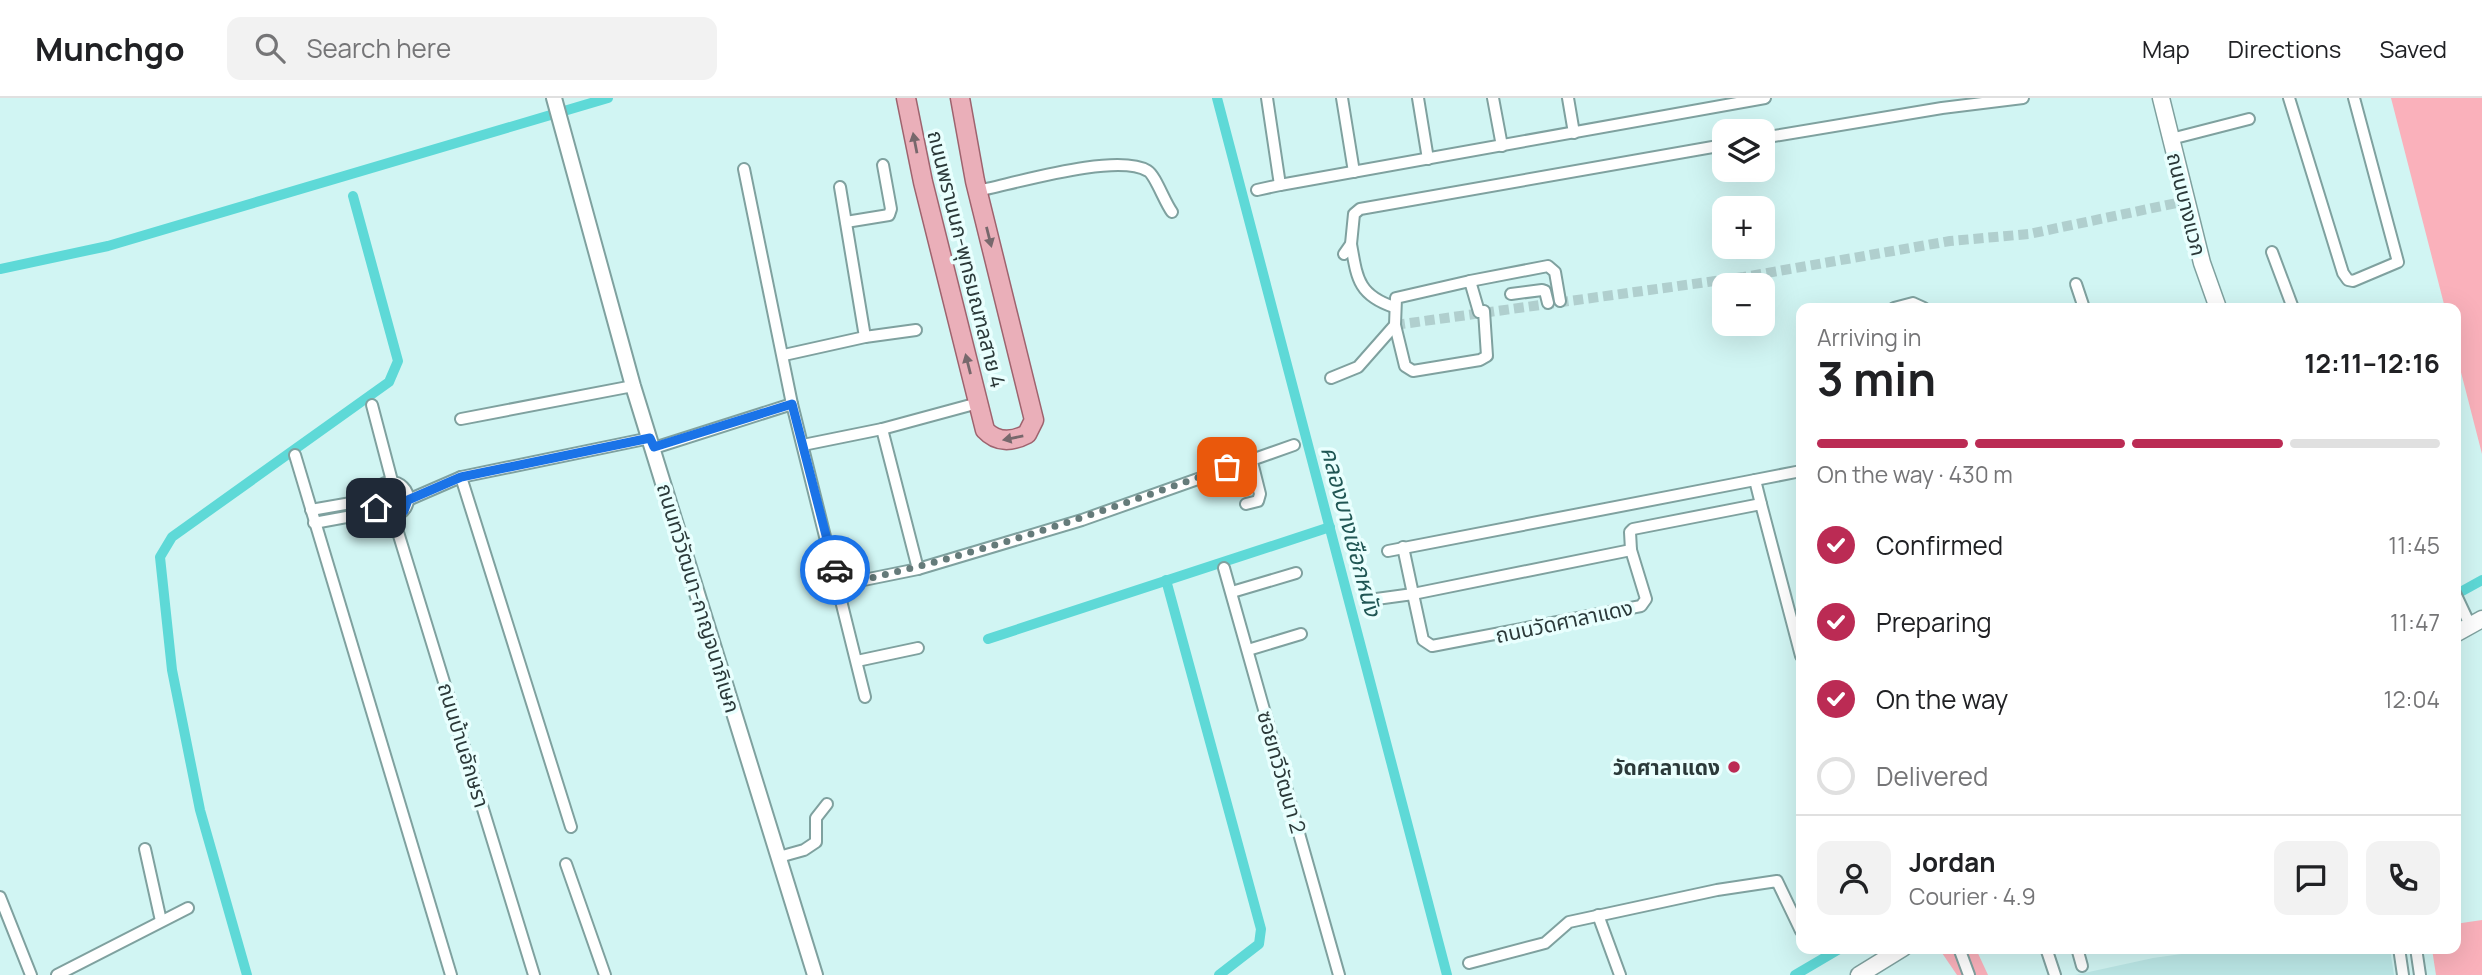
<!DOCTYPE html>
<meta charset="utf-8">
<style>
body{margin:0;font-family:Manrope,"Noto Sans Thai",sans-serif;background:#f2f2f2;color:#202124;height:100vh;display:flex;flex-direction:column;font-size:26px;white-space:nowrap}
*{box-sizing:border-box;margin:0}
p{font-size:23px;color:#757577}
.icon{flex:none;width:38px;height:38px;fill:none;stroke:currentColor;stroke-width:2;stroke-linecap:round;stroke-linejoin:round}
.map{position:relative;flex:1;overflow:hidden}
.sheet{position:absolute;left:1796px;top:205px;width:665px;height:651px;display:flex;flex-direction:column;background:#fff;border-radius:14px;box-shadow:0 7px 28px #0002}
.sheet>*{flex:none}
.buttons{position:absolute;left:1712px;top:21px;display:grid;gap:14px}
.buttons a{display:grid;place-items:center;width:63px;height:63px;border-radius:14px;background:#fff;box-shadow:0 7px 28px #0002;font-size:35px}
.pin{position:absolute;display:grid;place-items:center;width:60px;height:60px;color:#fff;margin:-30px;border-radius:14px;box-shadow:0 4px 10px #0006}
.courier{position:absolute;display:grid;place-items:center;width:70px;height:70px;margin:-35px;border:5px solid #1a73e8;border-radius:50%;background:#fff;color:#222;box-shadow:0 2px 9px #0007}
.summary em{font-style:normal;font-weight:700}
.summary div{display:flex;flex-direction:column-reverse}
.summary{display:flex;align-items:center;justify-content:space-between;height:119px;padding:0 21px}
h1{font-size:46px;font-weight:700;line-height:52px}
.bar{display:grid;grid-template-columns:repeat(4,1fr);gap:10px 7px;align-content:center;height:84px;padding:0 21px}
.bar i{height:9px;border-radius:5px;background:#e0e0e0}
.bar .on{background:#bb2b54}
.bar p{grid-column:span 4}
.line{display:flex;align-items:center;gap:18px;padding:0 21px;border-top:2px solid #e0e0e0}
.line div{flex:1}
.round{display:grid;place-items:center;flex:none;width:74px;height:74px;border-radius:14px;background:#f2f2f2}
ol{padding:0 21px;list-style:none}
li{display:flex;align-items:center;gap:21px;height:77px}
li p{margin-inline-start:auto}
li .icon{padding:7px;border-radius:50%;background:#bb2b54;color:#fff;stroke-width:4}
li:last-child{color:#757577}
li i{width:38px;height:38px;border:4px solid #e0e0e0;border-radius:50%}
header{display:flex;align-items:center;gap:42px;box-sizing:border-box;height:98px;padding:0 35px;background:#fff;border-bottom:2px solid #e0e0e0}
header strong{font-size:33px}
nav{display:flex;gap:38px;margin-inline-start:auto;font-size:24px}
.search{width:490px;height:63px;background:#f2f2f2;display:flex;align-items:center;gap:18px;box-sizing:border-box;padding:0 24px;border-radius:14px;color:#757577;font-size:26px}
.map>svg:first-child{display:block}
</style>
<header>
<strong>Munchgo</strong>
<div class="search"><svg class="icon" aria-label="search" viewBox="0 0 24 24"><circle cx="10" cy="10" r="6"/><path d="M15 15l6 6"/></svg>Search here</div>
<nav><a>Map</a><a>Directions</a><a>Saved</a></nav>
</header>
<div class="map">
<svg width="2482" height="877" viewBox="0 0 2482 877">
<rect width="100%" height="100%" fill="#d1f5f3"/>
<polygon fill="#bce8e7" points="2224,850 2390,851 2394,877 2075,877 2153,860"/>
<g fill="#fab1bb">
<polygon points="2391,0 2482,0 2482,356 2455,251 2455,210 2445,210"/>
<polygon points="2482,822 2482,877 2436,877 2432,851 2455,850 2455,826"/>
<polygon points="1949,851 1976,851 1988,877 1957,877 1942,855"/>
</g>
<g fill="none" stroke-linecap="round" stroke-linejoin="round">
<g stroke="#5ed9d7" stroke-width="10">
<polyline points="1217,0 1447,877"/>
<polyline points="0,171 108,148 608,0"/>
<polyline points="1166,482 1261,831 1259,846 1219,877"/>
<polyline points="2455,497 2482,482"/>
<polyline points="988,541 1330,429"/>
<polyline points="247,877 200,712 172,572 160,459 172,439 389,284 398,263 353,98"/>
<polyline points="1795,877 1841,850"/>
</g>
<polyline stroke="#b0cfce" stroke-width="10" stroke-dasharray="10 5" stroke-linecap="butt" points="1395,227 1744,179 1950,143 2029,136 2186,103"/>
<defs>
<g id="minor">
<polyline points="1267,0 1280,87 1765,0"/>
<polyline points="1342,0 1354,74"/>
<polyline points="1418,0 1428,61"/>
<polyline points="1493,0 1502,48"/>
<polyline points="1568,0 1574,35"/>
<polyline points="2289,0 2343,175 2348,182 2353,183 2398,164 2354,0"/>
<polyline points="1762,40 1942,10 2023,0"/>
<polyline points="2171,41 2249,21"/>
<polyline points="744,71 792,306 865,599"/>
<polyline points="840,89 865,239"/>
<polyline points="1257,92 1280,87"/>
<path d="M977,93C1013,86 1117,54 1148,73C1155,77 1165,105 1172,114"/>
<polyline points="846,124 889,117 891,111 883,67"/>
<path d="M1351,146C1357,180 1358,197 1394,209"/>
<polyline points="2272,154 2293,210"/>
<polyline points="1344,156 1351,146 1354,116 1360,111 1724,47"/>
<polyline points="1470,183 1548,168 1555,174 1560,203"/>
<polyline points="2076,186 2084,210"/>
<polyline points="1511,196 1542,192 1545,193 1548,205"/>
<polyline points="1894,210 1913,205 1924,210"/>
<polyline points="1479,214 1470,183 1396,200 1395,227 1405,268 1413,273 1480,262 1487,258 1484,213"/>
<polyline points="784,257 865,239 916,232"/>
<polyline points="1331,280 1358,269 1395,227"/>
<polyline points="372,307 392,383"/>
<polyline points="461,321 633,288"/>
<polyline points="882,331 918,471"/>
<polyline points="803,347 882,331 978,305"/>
<polyline points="654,350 792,306"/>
<polyline points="295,357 451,877"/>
<polyline points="461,379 571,729"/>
<polyline points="1755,382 1801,373"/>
<circle cx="391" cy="401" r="17"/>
<polyline points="408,402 461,379 650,340"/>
<polyline points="1246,406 1258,403 1260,396 1251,360"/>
<polyline points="311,412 374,401"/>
<polyline points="393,418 534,877"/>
<polyline points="314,425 379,413"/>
<polyline points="1403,449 1413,496 1631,452"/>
<polyline points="1388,453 1755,382 1761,406"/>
<polyline points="1224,470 1339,877"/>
<polyline points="839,487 918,471 1082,422 1294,347"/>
<polyline points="1232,494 1296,475"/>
<polyline points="2455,495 2470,527"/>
<polyline points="1369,502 1413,496 1423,542 1432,548 1641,508 1646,501 1631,452 1630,434 1633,431 1761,406 1801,558"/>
<polyline points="1248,552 1301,536"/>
<polyline points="857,563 918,550"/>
<polyline points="145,751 161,823"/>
<polyline points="779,759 804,752 816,744 816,720 827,706"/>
<polyline points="566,766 605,877"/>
<polyline points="0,799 31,877"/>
<polyline points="1598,817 1620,877"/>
<polyline points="1959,850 1969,877"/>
<polyline points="2046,850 2055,877"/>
<polyline points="2077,850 2082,868"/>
<polyline points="2399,850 2403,877"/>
<polyline points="2416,850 2420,877"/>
<polyline points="1469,865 1545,845 1569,824 1717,792 1777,783 1801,833"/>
<polyline points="57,877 188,810"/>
</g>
<polyline id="tertiary" points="554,0 633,288 815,877"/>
<g id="secondary">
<polyline points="2161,0 2202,165 2218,210"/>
<polyline points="2455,536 2482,521"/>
<polyline points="1859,877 1903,850"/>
</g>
<path id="primary" d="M906,0L923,84L985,332C997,345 1012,344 1027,336L1034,322L975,83L960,0"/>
</defs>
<use href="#minor" stroke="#7fa19f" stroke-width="14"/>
<use href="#tertiary" stroke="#7fa19f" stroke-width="18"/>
<use href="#secondary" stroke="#7fa19f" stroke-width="19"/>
<use href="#primary" stroke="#9e636e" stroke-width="21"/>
<use href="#minor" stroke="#fff" stroke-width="10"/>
<use href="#tertiary" stroke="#fff" stroke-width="14"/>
<use href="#secondary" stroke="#fff" stroke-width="16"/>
<use href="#primary" stroke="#eaafb9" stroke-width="18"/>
</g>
<defs><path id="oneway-solid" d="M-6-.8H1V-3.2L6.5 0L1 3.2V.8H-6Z" transform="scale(1.75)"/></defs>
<g fill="#77686c">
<use href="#oneway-solid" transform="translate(915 45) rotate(-101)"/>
<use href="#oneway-solid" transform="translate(989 139) rotate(76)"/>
<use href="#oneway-solid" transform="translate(968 266) rotate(-104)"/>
<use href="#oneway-solid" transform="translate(1013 340) rotate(169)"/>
</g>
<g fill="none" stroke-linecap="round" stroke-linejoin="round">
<path stroke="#657b7a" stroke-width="7" stroke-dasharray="0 12.6" d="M835,472L839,487C972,459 1099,415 1227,369"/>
<path stroke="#1a73e8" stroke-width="9" d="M376,410C384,419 394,420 404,413L408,402L461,379L650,340L654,349L792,306L835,472"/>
</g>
<circle fill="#bb2b54" stroke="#e9fffe" stroke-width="2.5" cx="1734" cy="669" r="7"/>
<g text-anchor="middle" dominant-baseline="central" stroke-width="7" stroke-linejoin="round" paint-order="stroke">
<g font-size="21" fill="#2b3939" stroke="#e9fffe">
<text transform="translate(2187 106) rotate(76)">ถนนบางแวก</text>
<text transform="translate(967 161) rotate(76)">ถนนพรานนก-พุทธมณฑลสาย 4</text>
<text transform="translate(699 500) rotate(73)">ถนนทวีวัฒนา-กาญจนาภิเษก</text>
<text transform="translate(1564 523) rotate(-12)">ถนนวัดศาลาแดง</text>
<text transform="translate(464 647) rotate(73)">ถนนบ้านอักษรา</text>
<text transform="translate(1282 674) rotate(74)">ซอยทวีวัฒนา 2</text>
</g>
<g font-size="21" font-weight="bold" fill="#2b3939" stroke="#e9fffe" text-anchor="end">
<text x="1720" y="669">วัดศาลาแดง</text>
</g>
<g font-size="23" font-style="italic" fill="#205654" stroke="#e9fffe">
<text transform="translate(1352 433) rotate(75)">คลองบางเชือกหนัง</text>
</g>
</g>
</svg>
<div class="buttons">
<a><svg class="icon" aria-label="layers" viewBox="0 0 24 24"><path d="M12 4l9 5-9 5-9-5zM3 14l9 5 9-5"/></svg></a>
<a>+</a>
<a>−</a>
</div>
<div class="pin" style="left:1227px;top:369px;background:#ea580c"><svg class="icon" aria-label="bag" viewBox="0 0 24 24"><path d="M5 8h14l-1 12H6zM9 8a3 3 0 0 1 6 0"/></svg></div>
<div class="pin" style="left:376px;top:410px;background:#1f2937"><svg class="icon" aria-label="home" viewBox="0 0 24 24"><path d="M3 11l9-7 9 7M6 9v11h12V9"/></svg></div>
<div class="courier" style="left:835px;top:472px"><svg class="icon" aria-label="car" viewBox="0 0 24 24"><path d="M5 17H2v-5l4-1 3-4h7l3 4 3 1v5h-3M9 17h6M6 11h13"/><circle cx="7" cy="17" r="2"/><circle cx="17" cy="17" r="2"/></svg></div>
<section class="sheet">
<div class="summary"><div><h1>3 min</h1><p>Arriving in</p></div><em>12:11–12:16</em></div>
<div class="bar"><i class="on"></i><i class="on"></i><i class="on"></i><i></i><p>On the way · 430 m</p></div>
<ol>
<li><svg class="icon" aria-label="check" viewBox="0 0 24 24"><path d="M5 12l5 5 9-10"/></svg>Confirmed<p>11:45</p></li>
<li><svg class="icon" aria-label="check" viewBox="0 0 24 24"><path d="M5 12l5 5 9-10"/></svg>Preparing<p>11:47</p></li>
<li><svg class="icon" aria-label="check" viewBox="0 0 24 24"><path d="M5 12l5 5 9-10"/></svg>On the way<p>12:04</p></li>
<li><i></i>Delivered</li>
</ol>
<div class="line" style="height:126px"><a class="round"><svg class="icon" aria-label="person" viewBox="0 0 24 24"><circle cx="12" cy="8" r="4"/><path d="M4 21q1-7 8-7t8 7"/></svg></a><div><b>Jordan</b><p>Courier · 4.9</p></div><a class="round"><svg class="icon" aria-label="chat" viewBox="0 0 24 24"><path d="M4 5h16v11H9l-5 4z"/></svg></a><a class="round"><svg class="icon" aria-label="phone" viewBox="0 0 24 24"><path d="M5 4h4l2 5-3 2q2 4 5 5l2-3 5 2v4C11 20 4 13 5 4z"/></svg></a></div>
</section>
</div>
